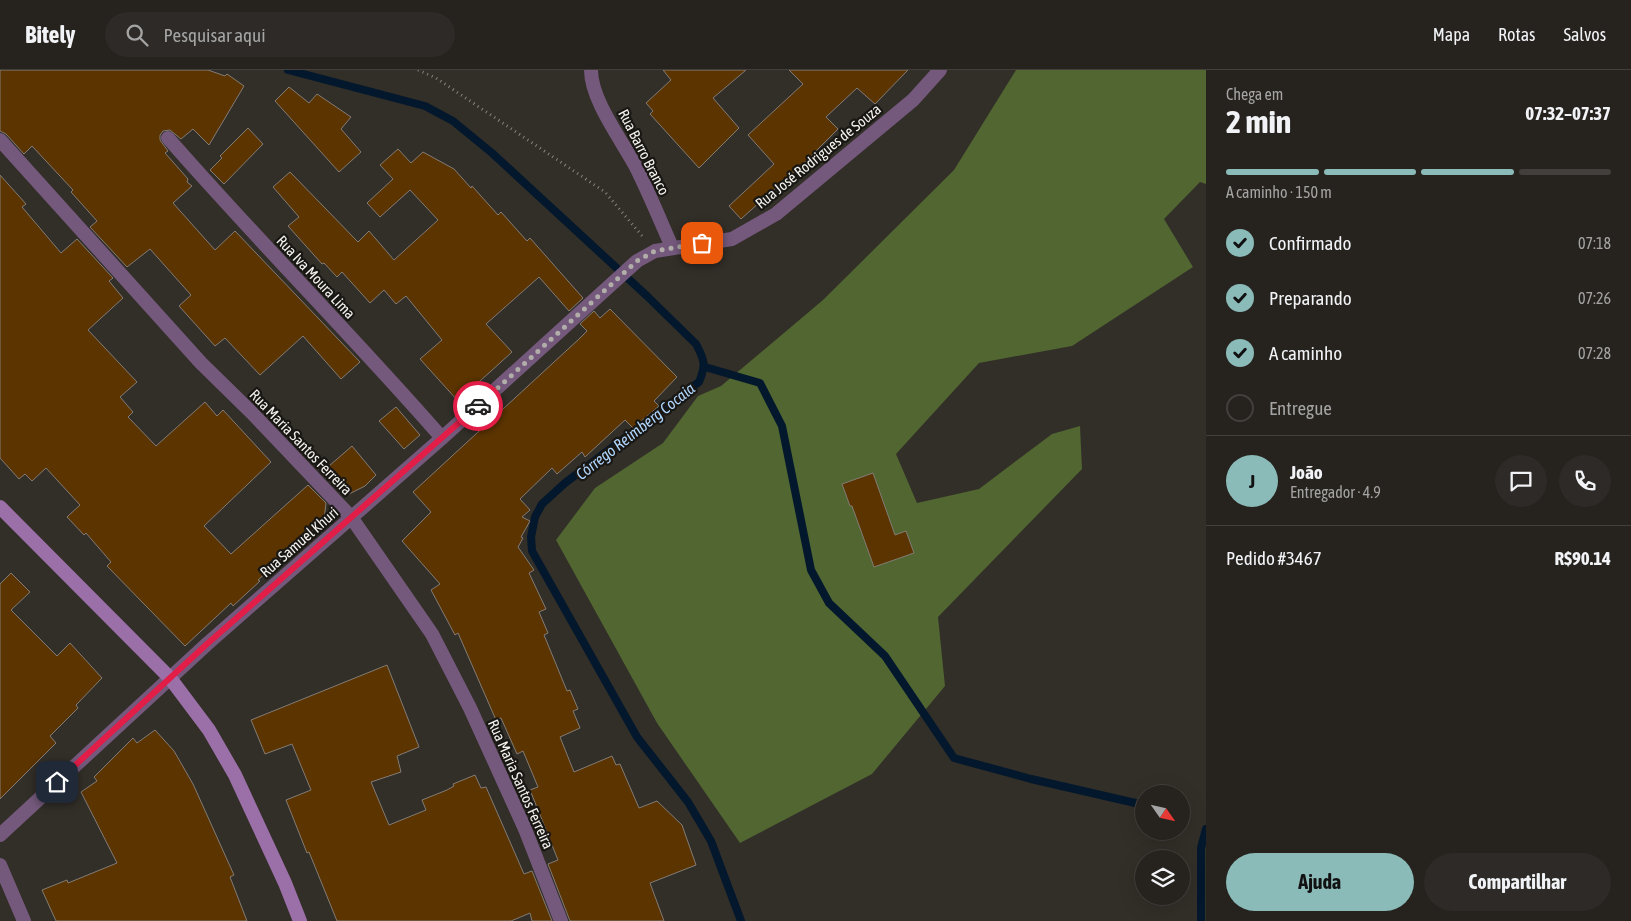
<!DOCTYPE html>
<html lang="pt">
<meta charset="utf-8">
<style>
body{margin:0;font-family:"Asap Condensed",sans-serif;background:#2e2a27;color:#f1f3f6;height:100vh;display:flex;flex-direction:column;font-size:19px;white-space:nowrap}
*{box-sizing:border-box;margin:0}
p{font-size:16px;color:#a4a4a4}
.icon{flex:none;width:28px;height:28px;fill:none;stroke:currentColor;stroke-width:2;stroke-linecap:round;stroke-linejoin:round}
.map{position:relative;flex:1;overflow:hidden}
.drawer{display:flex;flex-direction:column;background:#26221e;width:425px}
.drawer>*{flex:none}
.needle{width:32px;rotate:124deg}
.buttons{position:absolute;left:1135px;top:715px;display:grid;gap:10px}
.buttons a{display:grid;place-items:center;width:55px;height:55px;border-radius:50%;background:#26221e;box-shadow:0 5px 20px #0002,0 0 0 1px #423f3c;font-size:25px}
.pin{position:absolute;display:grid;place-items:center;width:42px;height:42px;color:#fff;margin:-21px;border-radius:10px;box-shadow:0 2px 8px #0006}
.courier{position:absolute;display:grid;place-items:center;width:50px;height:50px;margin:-25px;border:4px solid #e11d48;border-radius:50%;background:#fff;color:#222;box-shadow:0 1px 6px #0007}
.overview em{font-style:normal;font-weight:700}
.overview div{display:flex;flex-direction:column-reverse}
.overview{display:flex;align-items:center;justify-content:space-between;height:85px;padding:0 20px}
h1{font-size:32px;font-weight:700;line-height:38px}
.bar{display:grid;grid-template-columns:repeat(4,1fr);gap:8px 5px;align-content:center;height:60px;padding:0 20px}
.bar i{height:6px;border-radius:4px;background:#423f3c}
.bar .on{background:#8bbbb9}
.bar p{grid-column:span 4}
.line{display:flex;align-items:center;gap:12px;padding:0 20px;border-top:1px solid #423f3c}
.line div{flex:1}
.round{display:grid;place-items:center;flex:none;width:52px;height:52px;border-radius:26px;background:#2e2a27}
ol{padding:0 20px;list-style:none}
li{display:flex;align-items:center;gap:15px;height:55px}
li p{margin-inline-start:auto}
li .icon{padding:5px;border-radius:50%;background:#8bbbb9;color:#111;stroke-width:4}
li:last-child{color:#a4a4a4}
li i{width:28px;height:28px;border:2px solid #423f3c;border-radius:50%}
.primary-button{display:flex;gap:10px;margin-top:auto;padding:10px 20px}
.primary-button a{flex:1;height:58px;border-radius:30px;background:#8bbbb9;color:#111;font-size:20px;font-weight:700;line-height:58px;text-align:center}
.primary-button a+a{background:#2e2a27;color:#f1f3f6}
header{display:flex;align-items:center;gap:30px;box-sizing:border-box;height:70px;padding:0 25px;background:#26221e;border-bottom:1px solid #423f3c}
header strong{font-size:24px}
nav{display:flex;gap:28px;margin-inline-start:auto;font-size:18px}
.search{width:350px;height:45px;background:#2e2a27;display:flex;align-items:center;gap:12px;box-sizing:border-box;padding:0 18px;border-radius:28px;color:#a4a4a4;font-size:19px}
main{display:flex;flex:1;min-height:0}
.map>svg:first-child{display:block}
</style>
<header>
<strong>Bitely</strong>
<div class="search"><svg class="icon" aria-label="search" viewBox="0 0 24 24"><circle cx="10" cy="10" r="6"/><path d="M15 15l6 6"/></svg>Pesquisar aqui</div>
<nav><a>Mapa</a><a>Rotas</a><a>Salvos</a></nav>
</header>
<main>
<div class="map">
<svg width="1206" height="851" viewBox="0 0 1206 851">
<rect width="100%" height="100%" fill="#322e28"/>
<polygon fill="#516631" points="1016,0 1206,0 1206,114 1200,112 1164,149 1193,197 1072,276 979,293 896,384 917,433 979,419 1052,364 1080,356 1082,399 938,547 945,616 872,704 740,773 657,653 556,470 595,418 663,373 698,326 721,316 823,230 954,100"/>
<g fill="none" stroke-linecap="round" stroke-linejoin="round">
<g stroke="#03182c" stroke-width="8">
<path d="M288,0L425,36L453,51L492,83L647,226L696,274C705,291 706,295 699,312L565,413L542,434L535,447L531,467L532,481L637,667L688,732L711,771L741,851"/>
<polyline points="705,297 760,313 782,356 811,500 829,533 885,586 954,688 1031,709 1144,735"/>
<polyline points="1201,851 1201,778 1206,759"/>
</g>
</g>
<g fill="#5b3400" stroke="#837c76">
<polygon points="0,0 208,0 225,6 227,4 244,16 209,75 193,59 181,69 170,60 163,61 160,65 160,70 168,81 165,83 188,109 187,112 192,116 173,133 215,180 235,161 360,292 341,309 303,266 260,305 225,268 215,276 179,236 191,225 150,179 127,197 90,157 97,151 71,122 73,120 32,76 24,84 6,64 0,61"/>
<polygon points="663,0 746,0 713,28 739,58 699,98 650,44 653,41 646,33 671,10"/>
<polygon points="789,0 908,0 875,34 857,18 826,47 838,59 806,91 741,149 729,136 774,94 748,65 803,14"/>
<polygon points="289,17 309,33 317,24 351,47 341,59 361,82 339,102 275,31"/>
<polygon points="248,58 263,74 224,114 210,100 222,88 220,86"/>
<polygon points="398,79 411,93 423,82 454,99 471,118 472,116 498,145 501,142 527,171 530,168 583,228 569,241 539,207 486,254 512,282 458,331 420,289 442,270 406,226 396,234 384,220 370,233 342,202 337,207 324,193 322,194 288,156 299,147 273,117 290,102 358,172 369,161 394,190 438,150 410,120 380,147 367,133 393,109 380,95"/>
<polygon points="0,105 26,134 22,137 61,183 77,169 113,208 109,211 123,228 88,260 137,312 120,327 133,342 128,347 156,376 205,332 217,346 223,340 271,392 204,456 231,484 308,415 326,433 324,450 258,510 260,511 233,536 231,533 185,576 107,496 111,492 86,463 84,465 67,447 80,435 46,398 32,411 25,404 19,409 0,388"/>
<polygon points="610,239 677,307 654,331 659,336 633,358 625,350 585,387 582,382 557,404 552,398 520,429 530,440 522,447 530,451 521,467 523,468 518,477 534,500 529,503 546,539 539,542 548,563 544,565 567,621 570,620 578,639 573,641 580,658 560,667 574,702 612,686 616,695 620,694 639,738 657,731 682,755 696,795 650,813 664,851 570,851 548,794 558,790 530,720 538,717 523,681 517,684 501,648 496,650 458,563 455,565 431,520 440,514 402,471 431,442 413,422 579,269 587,261 580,254 594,241 600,248"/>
<polygon points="396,337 420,365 404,379 379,351"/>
<polygon points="352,376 376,405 365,416 349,424 329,401 328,410 321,403"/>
<polygon points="873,403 895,465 906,461 914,483 874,497 852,436 850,436 842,414"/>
<polygon points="11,503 30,522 11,540 57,586 70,573 102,608 76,635 78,638 50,666 56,673 0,729 0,514"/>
<polygon points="387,595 419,677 397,686 401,702 371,712 389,755 426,740 422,730 447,720 454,716 453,714 475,705 481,718 486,717 524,804 532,801 552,851 532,851 530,843 511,851 337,851 309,782 307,783 286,730 311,720 292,674 265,684 251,650"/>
<polygon points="155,660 174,681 193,714 234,805 230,807 247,851 56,851 42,820 67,810 68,813 117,793 81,722 97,711 94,707 133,668 137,673"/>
</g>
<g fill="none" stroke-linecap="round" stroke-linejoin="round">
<polyline stroke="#88847f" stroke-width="3" stroke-dasharray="1 4" stroke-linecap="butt" points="418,0 436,8 605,122 643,167"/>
<g stroke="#74597c" stroke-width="14">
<path d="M591,0C591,30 621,69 636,97C649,123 660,150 672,177"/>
<path d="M168,68C257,170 353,266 442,368"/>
<polyline points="0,70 201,293 252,343 351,447 432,564 470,638 525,759 561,851"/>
<polyline points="0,765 207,574 442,368 637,191 655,181 732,169 776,144 913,30 940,0"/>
<polyline points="0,795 24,851"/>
</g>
<polyline stroke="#9b6fa7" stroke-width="14" points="0,437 170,608 209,660 235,705 285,813 300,851"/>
</g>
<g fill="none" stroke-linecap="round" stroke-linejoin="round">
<polyline stroke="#b1aea9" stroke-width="5" stroke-dasharray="0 9" points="478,336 637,191 655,181 702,173"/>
<polyline stroke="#e11d48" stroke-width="6" points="57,712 207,574 478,336"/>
</g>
<g text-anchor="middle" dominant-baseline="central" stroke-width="4.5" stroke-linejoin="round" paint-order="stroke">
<g font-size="15" fill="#f6f3ef" stroke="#191714">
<text transform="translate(644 82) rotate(63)">Rua Barro Branco</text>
<text transform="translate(818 86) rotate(-39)">Rua José Rodrigues de Souza</text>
<text transform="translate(316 207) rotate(47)">Rua Iva Moura Lima</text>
<text transform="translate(301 372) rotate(46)">Rua Maria Santos Ferreira</text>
<text transform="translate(299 472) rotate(-41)">Rua Samuel Khuri</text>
<text transform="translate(521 714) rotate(66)">Rua Maria Santos Ferreira</text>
</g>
<g font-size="16" font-style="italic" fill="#b0d6fd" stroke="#191714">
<text transform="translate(635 361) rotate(-38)">Córrego Reimberg Cocaia</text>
</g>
</g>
</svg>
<div class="buttons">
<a><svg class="needle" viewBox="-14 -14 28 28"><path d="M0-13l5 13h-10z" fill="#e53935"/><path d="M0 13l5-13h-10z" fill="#a4a4a4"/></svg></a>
<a><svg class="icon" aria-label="layers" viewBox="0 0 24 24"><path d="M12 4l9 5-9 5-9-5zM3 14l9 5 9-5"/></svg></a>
</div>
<div class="pin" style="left:702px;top:173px;background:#ea580c"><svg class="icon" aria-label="bag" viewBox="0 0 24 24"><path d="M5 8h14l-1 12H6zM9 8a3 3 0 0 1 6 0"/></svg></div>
<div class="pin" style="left:57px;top:712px;background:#1f2937"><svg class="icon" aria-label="home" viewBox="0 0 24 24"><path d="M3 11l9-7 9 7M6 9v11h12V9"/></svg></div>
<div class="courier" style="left:478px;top:336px"><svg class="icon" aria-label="car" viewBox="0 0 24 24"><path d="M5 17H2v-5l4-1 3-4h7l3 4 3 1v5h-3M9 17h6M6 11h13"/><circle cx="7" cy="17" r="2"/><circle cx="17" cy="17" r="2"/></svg></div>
</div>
<section class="drawer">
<div class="overview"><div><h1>2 min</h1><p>Chega em</p></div><em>07:32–07:37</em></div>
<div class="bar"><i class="on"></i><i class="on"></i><i class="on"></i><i></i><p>A caminho · 150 m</p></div>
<ol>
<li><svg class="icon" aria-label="check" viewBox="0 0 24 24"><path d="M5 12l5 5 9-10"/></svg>Confirmado<p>07:18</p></li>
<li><svg class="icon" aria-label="check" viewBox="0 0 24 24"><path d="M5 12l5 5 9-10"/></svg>Preparando<p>07:26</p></li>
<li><svg class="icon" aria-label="check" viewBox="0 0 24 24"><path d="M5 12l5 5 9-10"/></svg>A caminho<p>07:28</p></li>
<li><i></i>Entregue</li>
</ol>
<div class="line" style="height:90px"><b class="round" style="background:#8bbbb9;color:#111">J</b><div><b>João</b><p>Entregador · 4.9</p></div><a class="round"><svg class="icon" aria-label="chat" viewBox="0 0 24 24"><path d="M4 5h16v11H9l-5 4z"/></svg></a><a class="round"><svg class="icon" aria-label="phone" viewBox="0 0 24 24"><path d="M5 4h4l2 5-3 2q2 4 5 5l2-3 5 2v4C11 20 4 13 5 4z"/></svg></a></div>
<div class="line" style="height:65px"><div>Pedido #3467</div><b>R$90.14</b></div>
<div class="primary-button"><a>Ajuda</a><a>Compartilhar</a></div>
</section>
</main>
